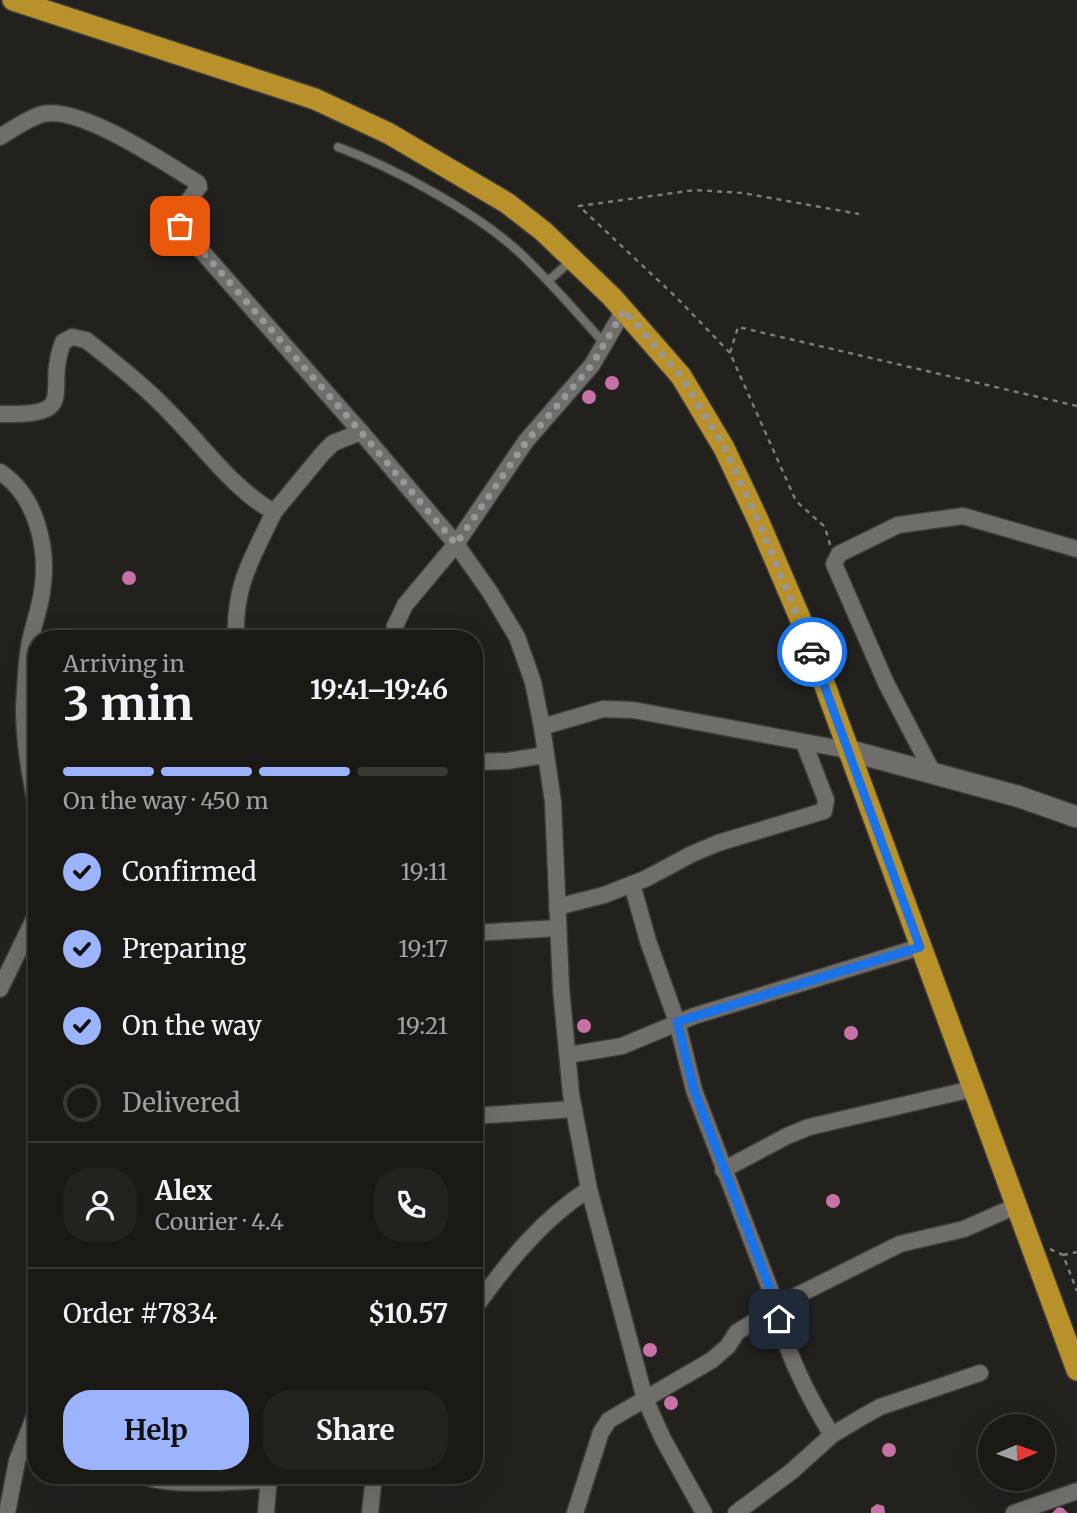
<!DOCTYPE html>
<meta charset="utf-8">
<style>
body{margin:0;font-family:Merriweather,serif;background:#23221f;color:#f1f3f6;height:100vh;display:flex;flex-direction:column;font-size:26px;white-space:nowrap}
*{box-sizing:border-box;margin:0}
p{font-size:23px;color:#9fa0a1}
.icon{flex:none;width:38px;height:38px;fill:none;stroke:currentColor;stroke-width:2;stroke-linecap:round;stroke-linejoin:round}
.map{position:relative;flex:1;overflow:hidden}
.side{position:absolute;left:28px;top:630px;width:455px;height:854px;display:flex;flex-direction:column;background:#1a1916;border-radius:28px;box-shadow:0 7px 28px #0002,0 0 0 2px #383835}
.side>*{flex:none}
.needle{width:46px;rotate:88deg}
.fabs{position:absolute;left:978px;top:1414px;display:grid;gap:14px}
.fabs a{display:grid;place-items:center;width:77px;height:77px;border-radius:50%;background:#1a1916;box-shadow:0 7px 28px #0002,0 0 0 2px #383835;font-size:35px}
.pin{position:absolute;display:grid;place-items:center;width:60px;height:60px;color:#fff;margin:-30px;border-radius:14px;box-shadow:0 4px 10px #0006}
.courier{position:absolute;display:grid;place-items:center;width:70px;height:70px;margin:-35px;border:5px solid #1a73e8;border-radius:50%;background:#fff;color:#222;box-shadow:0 2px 9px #0007}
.head em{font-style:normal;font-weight:700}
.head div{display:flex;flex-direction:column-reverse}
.head{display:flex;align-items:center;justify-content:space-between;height:119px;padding:0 35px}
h1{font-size:46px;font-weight:700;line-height:52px}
.bar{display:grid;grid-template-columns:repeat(4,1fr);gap:10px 7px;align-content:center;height:84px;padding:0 35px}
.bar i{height:9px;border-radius:5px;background:#383835}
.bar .on{background:#9cb4fd}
.bar p{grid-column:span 4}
.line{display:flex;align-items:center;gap:18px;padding:0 35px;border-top:2px solid #383835}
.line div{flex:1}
.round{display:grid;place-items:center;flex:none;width:74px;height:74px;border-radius:28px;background:#23221f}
ol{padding:0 35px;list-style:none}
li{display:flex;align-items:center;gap:21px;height:77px}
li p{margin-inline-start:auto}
li .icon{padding:7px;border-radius:50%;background:#9cb4fd;color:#111;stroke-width:4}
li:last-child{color:#9fa0a1}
li i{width:38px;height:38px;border:4px solid #383835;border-radius:50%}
.cta{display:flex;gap:14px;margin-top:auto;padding:14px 35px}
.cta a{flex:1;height:80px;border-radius:28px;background:#9cb4fd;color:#111;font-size:28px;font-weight:700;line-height:80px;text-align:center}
.cta a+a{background:#23221f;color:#f1f3f6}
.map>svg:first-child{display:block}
</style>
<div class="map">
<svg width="1077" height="1513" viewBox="0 0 1077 1513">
<rect width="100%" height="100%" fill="#23211e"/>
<g fill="#c771a7">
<circle cx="612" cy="383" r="7"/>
<circle cx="589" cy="397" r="7"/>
<circle cx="129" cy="578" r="7"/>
<circle cx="584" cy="1026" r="7"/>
<circle cx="851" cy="1033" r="7"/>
<circle cx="833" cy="1201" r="7"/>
<circle cx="650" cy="1350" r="7"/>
<circle cx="671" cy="1403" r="7"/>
<circle cx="889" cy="1450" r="7"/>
<polygon points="877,1504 884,1506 885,1513 871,1513 871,1508"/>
<polygon points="1058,1507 1063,1508 1068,1513 1052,1513"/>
</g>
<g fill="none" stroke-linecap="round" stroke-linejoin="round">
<defs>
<g id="lane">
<path d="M338,147C394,168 474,211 519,252C549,280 576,312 604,343"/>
<polyline points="548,281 572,260"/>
</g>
<g id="street">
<path d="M0,137C13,129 28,118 43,114C80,105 165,163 198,183L199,187C190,198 183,207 179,221L183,230L361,432"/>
<path d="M0,414C83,416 43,393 63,342L72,337L86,340C115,363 146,387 172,415C204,447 234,490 274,512L323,453L333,443L361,432L456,544L490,592L517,637L533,682L542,727"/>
<path d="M0,472C37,496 49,550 42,592C39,613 30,633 28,654C26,671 25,690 24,708C24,740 30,777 37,808"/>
<path d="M236,639C234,584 252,559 274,512"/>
<polyline points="393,639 395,626 405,605 456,544 526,441 592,365 624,310"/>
<polyline points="474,762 507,761 545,755"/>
<polyline points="933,773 886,683 834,564 839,554 898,525 963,516 1077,549"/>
<path d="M632,884L648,941L677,1022L694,1090L777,1307C783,1348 810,1400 832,1435"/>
<polyline points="557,907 604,895 645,879 692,854 718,843 824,811 826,800 804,743"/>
<polyline points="474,933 558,928"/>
<polyline points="0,989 37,913"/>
<polyline points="568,1055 622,1046 694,1016 920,947"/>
<polyline points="474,1116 574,1109"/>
<polyline points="723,1170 787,1136 809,1127 972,1089"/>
<path d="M474,1309C507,1263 542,1219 589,1189"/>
<path d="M142,1475C165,1488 239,1481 268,1480"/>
<polyline points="7,1513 17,1461 37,1410"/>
<polyline points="266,1513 269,1475"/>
<polyline points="370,1513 374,1475"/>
<polyline points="575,1513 601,1432 609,1420 712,1360 728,1346 737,1332 798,1295 900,1244 964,1229 1016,1206"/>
<polyline points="704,1513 663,1439 645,1399 589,1189 571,1094 561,988 553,802 542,727 603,709 633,710 847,750"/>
<polyline points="736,1513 792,1471 832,1435 862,1417 880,1407 980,1373"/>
<polyline points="1014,1513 1077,1491"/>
</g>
<polyline id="secondary" points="847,750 1017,796 1077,817"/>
<polyline id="highway" points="13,0 315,99 388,133 507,203 543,231 612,297 681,376 724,448 758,520 800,618 1077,1370"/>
</defs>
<use href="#lane" stroke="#3e3c39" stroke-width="11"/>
<use href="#street" stroke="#3e3c39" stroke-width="19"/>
<use href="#secondary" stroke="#3e3c39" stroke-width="24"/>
<use href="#highway" stroke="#3e3c39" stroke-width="24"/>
<g stroke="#7c7b78" stroke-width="2.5" stroke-dasharray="5 5" stroke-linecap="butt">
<polyline points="730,353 677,298 579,206 695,190 743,193 859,214"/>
<polyline points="830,545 825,527 796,501 730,353 738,327 1077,406"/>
<polyline points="1050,1249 1063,1255 1077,1291"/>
<polyline points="1063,1255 1077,1252"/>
</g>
<use href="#lane" stroke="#706e6a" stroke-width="8"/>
<use href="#street" stroke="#706e6a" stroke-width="16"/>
<use href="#secondary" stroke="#706e6a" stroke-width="21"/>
<use href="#highway" stroke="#b9912a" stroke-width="21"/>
</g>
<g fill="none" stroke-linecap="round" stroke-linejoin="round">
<polyline stroke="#999795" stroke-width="7" stroke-dasharray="0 12.6" points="180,226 361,432 456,544 526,442 592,365 624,310 681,376 724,447 758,520 812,652"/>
<polyline stroke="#1a73e8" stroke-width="9" points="779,1319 777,1307 694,1090 677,1022 920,947 812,652"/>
</g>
</svg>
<div class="fabs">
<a><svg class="needle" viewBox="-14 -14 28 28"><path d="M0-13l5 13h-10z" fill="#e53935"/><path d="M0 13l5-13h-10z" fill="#9fa0a1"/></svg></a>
</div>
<div class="pin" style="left:180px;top:226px;background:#ea580c"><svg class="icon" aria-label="bag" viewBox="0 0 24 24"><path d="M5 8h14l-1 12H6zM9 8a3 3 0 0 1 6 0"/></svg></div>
<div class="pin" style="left:779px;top:1319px;background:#1f2937"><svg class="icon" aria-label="home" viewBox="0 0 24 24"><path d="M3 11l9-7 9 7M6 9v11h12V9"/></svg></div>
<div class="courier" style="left:812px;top:652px"><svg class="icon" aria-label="car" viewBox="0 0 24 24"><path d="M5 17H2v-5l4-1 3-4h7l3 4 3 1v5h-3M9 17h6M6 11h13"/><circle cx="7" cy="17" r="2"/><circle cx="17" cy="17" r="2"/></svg></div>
<section class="side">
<div class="head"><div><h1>3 min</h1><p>Arriving in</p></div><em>19:41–19:46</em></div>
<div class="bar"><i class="on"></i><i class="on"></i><i class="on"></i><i></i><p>On the way · 450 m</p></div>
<ol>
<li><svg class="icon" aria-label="check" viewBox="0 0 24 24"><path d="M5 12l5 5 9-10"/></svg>Confirmed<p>19:11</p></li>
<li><svg class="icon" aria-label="check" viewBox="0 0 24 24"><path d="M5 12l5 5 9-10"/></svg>Preparing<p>19:17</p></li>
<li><svg class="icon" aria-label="check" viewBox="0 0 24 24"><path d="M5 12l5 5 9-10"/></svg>On the way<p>19:21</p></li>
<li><i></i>Delivered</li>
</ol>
<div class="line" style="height:126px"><a class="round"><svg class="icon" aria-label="person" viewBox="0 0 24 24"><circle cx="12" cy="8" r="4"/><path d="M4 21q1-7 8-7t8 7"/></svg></a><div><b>Alex</b><p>Courier · 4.4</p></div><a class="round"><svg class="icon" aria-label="phone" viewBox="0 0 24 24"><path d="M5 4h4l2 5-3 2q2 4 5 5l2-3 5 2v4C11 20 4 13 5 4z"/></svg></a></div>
<div class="line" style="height:91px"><div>Order #7834</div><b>$10.57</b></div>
<div class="cta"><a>Help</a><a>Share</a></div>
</section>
</div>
